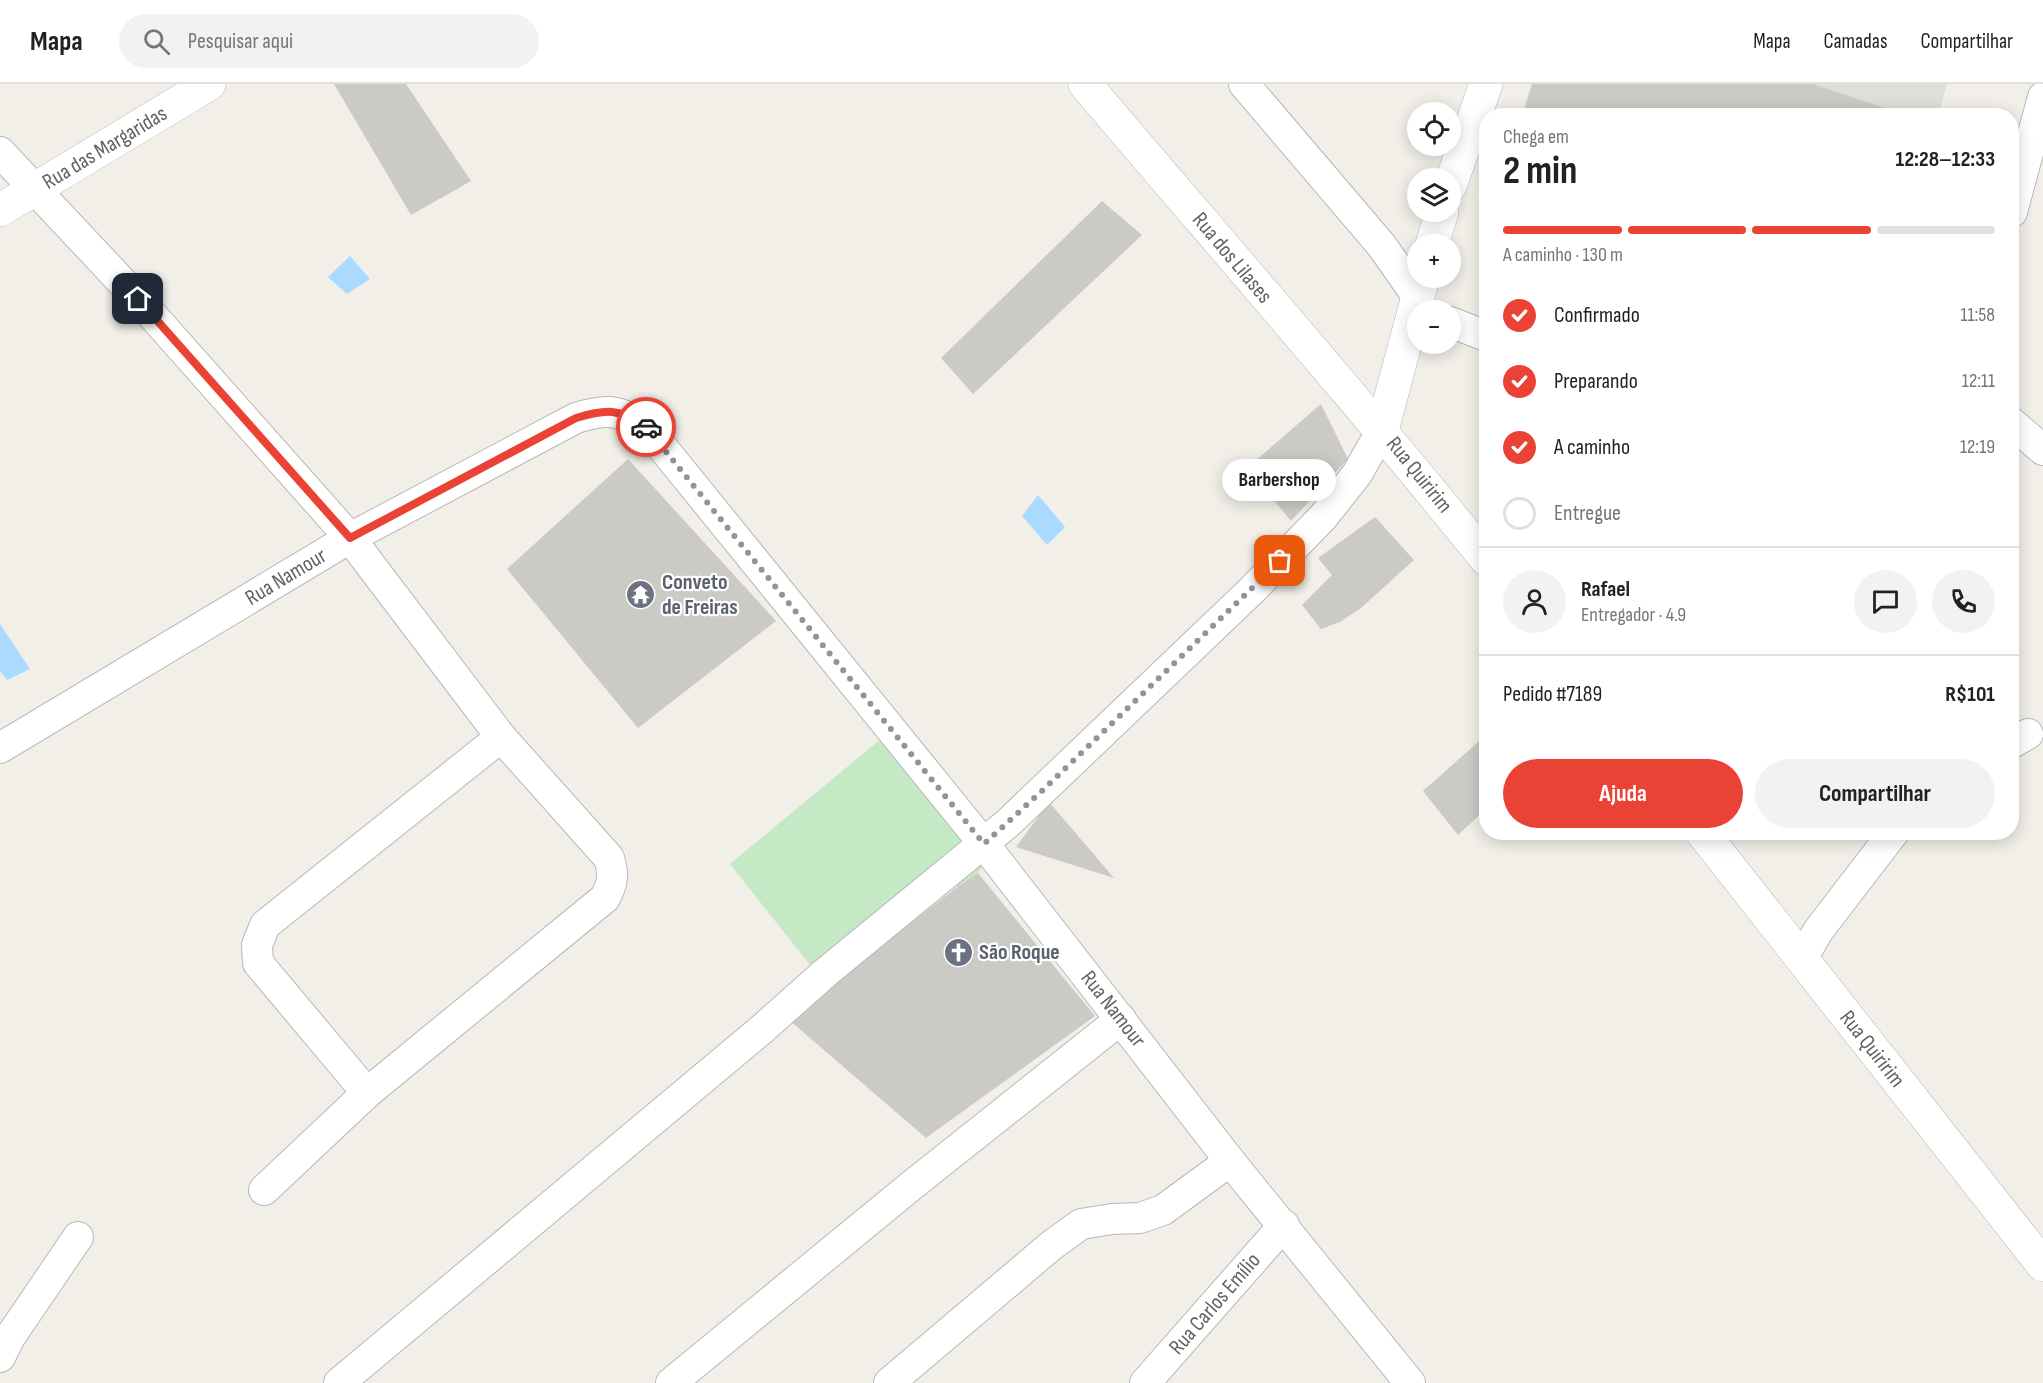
<!DOCTYPE html>
<html lang="pt">
<meta charset="utf-8">
<style>
body{margin:0;font-family:"Sofia Sans Condensed",sans-serif;background:#f2f2f2;color:#222;height:100vh;display:flex;flex-direction:column;font-size:22px;white-space:nowrap}
*{box-sizing:border-box;margin:0}
p{font-size:20px;color:#767676}
.icon{flex:none;width:33px;height:33px;fill:none;stroke:currentColor;stroke-width:2;stroke-linecap:round;stroke-linejoin:round}
.map{position:relative;flex:1;overflow:hidden}
.sheet{position:absolute;left:1479px;top:24px;width:540px;height:732px;display:flex;flex-direction:column;background:#fff;border-radius:24px;box-shadow:0 3px 15px #0003}
.sheet>*{flex:none}
.controls{position:absolute;left:1407px;top:18px;display:grid;gap:12px}
.controls a{display:grid;place-items:center;width:54px;height:54px;border-radius:50%;background:#fff;box-shadow:0 3px 15px #0003;font-size:30px}
.pin{position:absolute;display:grid;place-items:center;width:51px;height:51px;color:#fff;margin:-26px;border-radius:12px;box-shadow:0 3px 9px #0006}
.courier{position:absolute;display:grid;place-items:center;width:60px;height:60px;margin:-30px;border:4px solid #ea4335;border-radius:50%;background:#fff;color:#222;box-shadow:0 2px 8px #0007}
.bubble{position:absolute;height:42px;border-radius:21px;background:#fff;box-shadow:0 3px 15px #0003;font-size:20px;font-weight:700;line-height:42px;text-align:center}
.overview em{font-style:normal;font-weight:700}
.overview div{display:flex;flex-direction:column-reverse}
.overview{display:flex;align-items:center;justify-content:space-between;height:102px;padding:0 24px}
h1{font-size:39px;font-weight:700;line-height:45px}
.bar{display:grid;grid-template-columns:repeat(4,1fr);gap:9px 6px;align-content:center;height:72px;padding:0 24px}
.bar i{height:8px;border-radius:4px;background:#e0e0e0}
.bar .on{background:#ea4335}
.bar p{grid-column:span 4}
.line{display:flex;align-items:center;gap:15px;padding:0 24px;border-top:2px solid #e0e0e0}
.line div{flex:1}
.round{display:grid;place-items:center;flex:none;width:63px;height:63px;border-radius:32px;background:#f2f2f2}
ol{padding:0 24px;list-style:none}
li{display:flex;align-items:center;gap:18px;height:66px}
li p{margin-inline-start:auto}
li .icon{padding:6px;border-radius:50%;background:#ea4335;color:#fff;stroke-width:4}
li:last-child{color:#767676}
li i{width:33px;height:33px;border:3px solid #e0e0e0;border-radius:50%}
.primary-button{display:flex;gap:12px;margin-top:auto;padding:12px 24px}
.primary-button a{flex:1;height:69px;border-radius:36px;background:#ea4335;color:#fff;font-size:24px;font-weight:700;line-height:69px;text-align:center}
.primary-button a+a{background:#f2f2f2;color:#222}
header{display:flex;align-items:center;gap:36px;box-sizing:border-box;height:84px;padding:0 30px;background:#fff;border-bottom:2px solid #e0e0e0}
header strong{font-size:28px}
nav{display:flex;gap:33px;margin-inline-start:auto;font-size:21px}
.search{width:420px;height:54px;background:#f2f2f2;display:flex;align-items:center;gap:15px;box-sizing:border-box;padding:0 21px;border-radius:33px;color:#767676;font-size:22px}
.map>svg:first-child{display:block}
</style>
<header>
<strong>Mapa</strong>
<div class="search"><svg class="icon" aria-label="search" viewBox="0 0 24 24"><circle cx="10" cy="10" r="6"/><path d="M15 15l6 6"/></svg>Pesquisar aqui</div>
<nav><a>Mapa</a><a>Camadas</a><a>Compartilhar</a></nav>
</header>
<div class="map">
<svg width="2043" height="1299" viewBox="0 0 2043 1299">
<rect width="100%" height="100%" fill="#f1efe8"/>
<polygon fill="#e0deda" points="1813,0 1947,0 1938,32 1908,31"/>
<polygon fill="#c5e8c5" points="888,649 983,781 978,789 957,803 952,771 814,886 730,780"/>
<g fill="#aadaff">
<polygon points="350,172 370,195 347,210 328,193"/>
<polygon points="1038,411 1065,443 1047,461 1022,432"/>
<polygon points="0,540 30,585 7,596 0,587"/>
</g>
<g fill="#cccac5">
<polygon points="334,0 406,0 471,97 411,131"/>
<polygon points="1532,0 1813,0 1907,31 1522,32"/>
<polygon points="1102,117 1142,151 973,310 941,274"/>
<polygon points="1321,320 1348,375 1291,437 1247,384"/>
<polygon points="628,375 776,537 638,644 507,485"/>
<polygon points="1375,433 1414,476 1361,524 1340,538 1321,545 1302,521 1332,491 1318,474"/>
<polygon points="1486,651 1486,725 1458,751 1423,707"/>
<polygon points="1049,718 1114,794 1016,763"/>
<polygon points="978,789 1095,932 926,1054 788,935 957,803"/>
</g>
<g fill="none" stroke-linecap="round" stroke-linejoin="round">
<defs>
<g id="minor">
<polyline points="1244,0 1382,162 1417,212"/>
<path d="M0,68L138,215L350,454L501,653L609,774C614,790 613,799 605,814L367,1009L264,1106"/>
<polyline points="2012,128 2043,13"/>
<polyline points="1450,238 1486,252"/>
<polyline points="2012,339 2043,366"/>
<polyline points="2012,659 2028,650"/>
<path d="M0,664L350,454L576,334C606,325 618,325 645,342L984,760L1230,1077L1410,1299"/>
<polyline points="1802,875 1818,847 1894,748"/>
<polyline points="367,1009 258,879 257,861 265,841 501,653"/>
<polyline points="0,1273 10,1253 78,1153"/>
<polyline points="339,1299 761,946 825,889 1008,739 1251,507 1323,433 1357,390 1382,346"/>
<polyline points="671,1299 911,1102 1121,935"/>
<polyline points="889,1299 1052,1161 1081,1140 1112,1135 1140,1134 1163,1126 1230,1077"/>
<polyline points="1145,1299 1284,1141"/>
</g>
<g id="tertiary">
<path d="M1085,0C1219,158 1356,314 1486,475"/>
<polyline points="1450,102 1486,0"/>
<polyline points="0,126 209,0"/>
<polyline points="1432,160 1442,128"/>
<polyline points="1382,346 1423,194"/>
<polyline points="1702,748 2043,1181"/>
</g>
</defs>
<use href="#minor" stroke="#b5b8bc" stroke-width="32"/>
<use href="#tertiary" stroke="#b5b8bc" stroke-width="34"/>
<use href="#minor" stroke="#fff" stroke-width="30"/>
<use href="#tertiary" stroke="#fff" stroke-width="33"/>
</g>
<g fill="none" stroke-linecap="round" stroke-linejoin="round">
<polyline stroke="#929495" stroke-width="6" stroke-dasharray="0 10.8" points="646,343 984,760 1043,706 1280,477"/>
<path stroke="#ea4335" stroke-width="8" d="M138,215L350,454L576,334C606,325 619,324 646,343"/>
</g>
<defs>
<symbol id="temple-disc" viewBox="-11 -11 22 22"><circle r="9.5" fill="#6b7280" stroke="#fff"/><path d="M0-6L5-2H3V0L6.5 2.5H4V6H1.5V3h-3V6H-4V2.5H-6.5L-3 0V-2H-5Z" fill="#fff"/></symbol>
<symbol id="church-disc" viewBox="-11 -11 22 22"><circle r="9.5" fill="#6b7280" stroke="#fff"/><path d="M-1.2-6h2.4v3.5h3.3v2.4h-3.3V6h-2.4V-.1h-3.3v-2.4h3.3Z" fill="#fff"/></symbol>
</defs>
<g fill-rule="evenodd">
<use href="#temple-disc" x="624" y="494" width="33" height="33"/>
<use href="#church-disc" x="942" y="852" width="33" height="33"/>
</g>
<g text-anchor="middle" dominant-baseline="central" stroke-width="4.5" stroke-linejoin="round" paint-order="stroke">
<g font-size="22" fill="#5f6368" stroke="#fff">
<text transform="translate(105 64) rotate(-31)">Rua das Margaridas</text>
<text transform="translate(1232 174) rotate(50)">Rua dos Lilases</text>
<text transform="translate(1419 391) rotate(51)">Rua Quiririm</text>
<text transform="translate(286 493) rotate(-31)">Rua Namour</text>
<text transform="translate(1113 925) rotate(52)">Rua Namour</text>
<text transform="translate(1872 965) rotate(52)">Rua Quiririm</text>
<text transform="translate(1215 1220) rotate(-49)">Rua Carlos Emílio</text>
</g>
<g font-size="22" font-weight="bold" fill="#5b616d" stroke="#fff" text-anchor="start">
<text x="662" y="498">Conveto<tspan x="662" dy="25">de Freiras</tspan></text>
<text x="979" y="868">São Roque</text>
</g>
</g>
</svg>
<div class="controls">
<a><svg class="icon" aria-label="locate" viewBox="0 0 24 24"><circle cx="12" cy="12" r="6"/><path d="M12 2v4M12 18v4M2 12h4M18 12h4"/></svg></a>
<a><svg class="icon" aria-label="layers" viewBox="0 0 24 24"><path d="M12 4l9 5-9 5-9-5zM3 14l9 5 9-5"/></svg></a>
<a>+</a>
<a>−</a>
</div>
<div class="pin" style="left:1280px;top:477px;background:#ea580c"><svg class="icon" aria-label="bag" viewBox="0 0 24 24"><path d="M5 8h14l-1 12H6zM9 8a3 3 0 0 1 6 0"/></svg></div>
<div class="pin" style="left:138px;top:215px;background:#1f2937"><svg class="icon" aria-label="home" viewBox="0 0 24 24"><path d="M3 11l9-7 9 7M6 9v11h12V9"/></svg></div>
<div class="courier" style="left:646px;top:343px"><svg class="icon" aria-label="car" viewBox="0 0 24 24"><path d="M5 17H2v-5l4-1 3-4h7l3 4 3 1v5h-3M9 17h6M6 11h13"/><circle cx="7" cy="17" r="2"/><circle cx="17" cy="17" r="2"/></svg></div>
<div class="bubble" style="left:1222px;top:375px;width:114px">Barbershop</div>
<section class="sheet">
<div class="overview"><div><h1>2 min</h1><p>Chega em</p></div><em>12:28–12:33</em></div>
<div class="bar"><i class="on"></i><i class="on"></i><i class="on"></i><i></i><p>A caminho · 130 m</p></div>
<ol>
<li><svg class="icon" aria-label="check" viewBox="0 0 24 24"><path d="M5 12l5 5 9-10"/></svg>Confirmado<p>11:58</p></li>
<li><svg class="icon" aria-label="check" viewBox="0 0 24 24"><path d="M5 12l5 5 9-10"/></svg>Preparando<p>12:11</p></li>
<li><svg class="icon" aria-label="check" viewBox="0 0 24 24"><path d="M5 12l5 5 9-10"/></svg>A caminho<p>12:19</p></li>
<li><i></i>Entregue</li>
</ol>
<div class="line" style="height:108px"><a class="round"><svg class="icon" aria-label="person" viewBox="0 0 24 24"><circle cx="12" cy="8" r="4"/><path d="M4 21q1-7 8-7t8 7"/></svg></a><div><b>Rafael</b><p>Entregador · 4.9</p></div><a class="round"><svg class="icon" aria-label="chat" viewBox="0 0 24 24"><path d="M4 5h16v11H9l-5 4z"/></svg></a><a class="round"><svg class="icon" aria-label="phone" viewBox="0 0 24 24"><path d="M5 4h4l2 5-3 2q2 4 5 5l2-3 5 2v4C11 20 4 13 5 4z"/></svg></a></div>
<div class="line" style="height:78px"><div>Pedido #7189</div><b>R$101</b></div>
<div class="primary-button"><a>Ajuda</a><a>Compartilhar</a></div>
</section>
</div>
